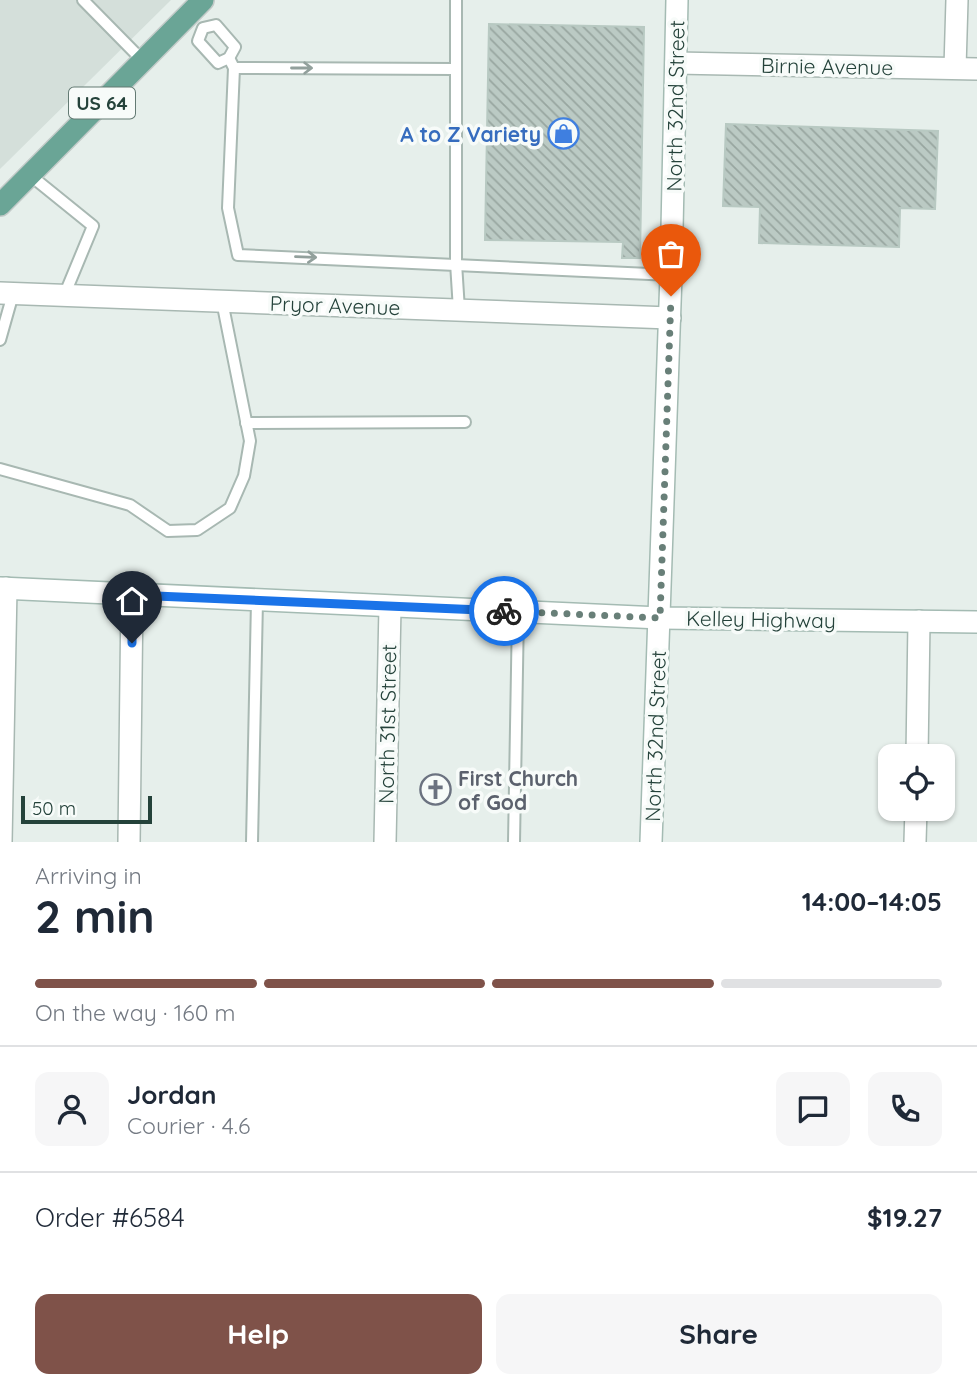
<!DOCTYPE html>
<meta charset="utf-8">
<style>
body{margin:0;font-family:Quicksand,sans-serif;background:#f6f6f7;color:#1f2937;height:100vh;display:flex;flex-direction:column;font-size:26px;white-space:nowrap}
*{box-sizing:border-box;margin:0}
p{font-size:23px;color:#747a83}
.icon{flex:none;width:38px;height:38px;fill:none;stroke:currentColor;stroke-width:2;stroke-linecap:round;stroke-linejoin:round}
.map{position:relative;height:842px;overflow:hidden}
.details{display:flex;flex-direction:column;background:#fff;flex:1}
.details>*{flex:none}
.tools{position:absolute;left:878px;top:744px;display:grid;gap:14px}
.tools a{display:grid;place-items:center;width:77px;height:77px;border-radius:14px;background:#fff;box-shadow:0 2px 5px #0004;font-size:35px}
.scale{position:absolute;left:21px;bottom:18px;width:131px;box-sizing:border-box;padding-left:7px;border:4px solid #24423a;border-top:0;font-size:19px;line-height:24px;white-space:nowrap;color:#24423a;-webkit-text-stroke:5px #f7fbf9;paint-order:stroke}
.pin{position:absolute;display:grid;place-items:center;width:60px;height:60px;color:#fff;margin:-72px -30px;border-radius:50% 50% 50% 0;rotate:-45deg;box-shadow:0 0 7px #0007}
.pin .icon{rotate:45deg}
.courier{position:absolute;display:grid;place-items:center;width:70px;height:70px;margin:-35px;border:5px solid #1a73e8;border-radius:50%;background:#fff;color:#222;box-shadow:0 2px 9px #0007}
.overview em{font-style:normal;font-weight:700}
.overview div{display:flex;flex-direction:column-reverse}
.overview{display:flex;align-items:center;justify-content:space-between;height:119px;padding:0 35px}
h1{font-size:46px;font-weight:700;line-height:52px}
.bar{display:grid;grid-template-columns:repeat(4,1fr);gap:10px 7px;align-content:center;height:84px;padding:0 35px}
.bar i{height:9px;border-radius:5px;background:#e0e1e3}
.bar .on{background:#7f5249}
.bar p{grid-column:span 4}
.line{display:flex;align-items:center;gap:18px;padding:0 35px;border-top:2px solid #e0e1e3}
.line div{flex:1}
.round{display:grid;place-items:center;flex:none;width:74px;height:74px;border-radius:14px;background:#f6f6f7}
.primary-button{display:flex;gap:14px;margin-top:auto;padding:14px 35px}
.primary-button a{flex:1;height:80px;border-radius:14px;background:#7f5249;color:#fff;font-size:28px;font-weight:700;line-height:80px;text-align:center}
.primary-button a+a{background:#f6f6f7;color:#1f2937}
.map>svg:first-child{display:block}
</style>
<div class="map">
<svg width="977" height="842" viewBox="0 0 977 842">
<defs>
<pattern id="building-back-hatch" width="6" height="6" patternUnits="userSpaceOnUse" patternTransform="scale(1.75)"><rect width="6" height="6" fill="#bbcac4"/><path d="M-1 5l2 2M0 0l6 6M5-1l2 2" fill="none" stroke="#98a6a0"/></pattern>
</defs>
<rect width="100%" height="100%" fill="#e6efeb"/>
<polygon fill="#d4dfda" points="0,0 171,0 0,169"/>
<g fill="url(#building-back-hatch)" stroke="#b8c9c2" stroke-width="2">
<polygon points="489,24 644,27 640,258 622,258 623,242 485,240"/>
<polygon points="726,124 938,131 935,209 900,208 899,247 759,243 760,207 723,206"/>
</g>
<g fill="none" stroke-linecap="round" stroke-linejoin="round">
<defs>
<g id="lane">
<polyline points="83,0 143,61"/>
<polyline points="456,0 456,263 459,310"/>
<polygon points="216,25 235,47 229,58 218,63 198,41 203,28"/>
<polyline points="229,58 234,68 228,208 238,255 671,275"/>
<polyline points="234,68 454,69"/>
<polyline points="30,175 93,226 64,296"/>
<polyline points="0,340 13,294"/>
<polyline points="246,423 465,422"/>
<polyline points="0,469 130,505 168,531 197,530 230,508 244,476 250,441 222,301"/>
<polyline points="252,842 257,601"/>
<polyline points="514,842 518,612"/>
</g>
<g id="street">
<polyline points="676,63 977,69"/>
<polyline points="955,68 957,0"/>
<polyline points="0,293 670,318"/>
<polyline points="917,756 919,621"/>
<polyline points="1,842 6,588"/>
<polyline points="129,842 132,595"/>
<polyline points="385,842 390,607"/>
<polyline points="915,842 916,808"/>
</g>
<g id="secondary">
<polyline points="0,588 660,618 977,622"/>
<polyline points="651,842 671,275 677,0"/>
</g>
<polyline id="primary" points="0,205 203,0"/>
</defs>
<use href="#lane" stroke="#a8b8b2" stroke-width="14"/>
<use href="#street" stroke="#a8b8b2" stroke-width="24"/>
<use href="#secondary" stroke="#a4bbb3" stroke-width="24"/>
<use href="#primary" stroke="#c2cac8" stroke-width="24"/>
<use href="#lane" stroke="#fff" stroke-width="10"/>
<use href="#street" stroke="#fff" stroke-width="21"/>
<use href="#secondary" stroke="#fff" stroke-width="21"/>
<use href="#primary" stroke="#6aa596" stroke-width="21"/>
</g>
<defs><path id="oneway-shaft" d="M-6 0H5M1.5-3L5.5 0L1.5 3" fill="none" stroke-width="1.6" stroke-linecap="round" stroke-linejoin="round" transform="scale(1.75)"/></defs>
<g stroke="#92a09c">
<use href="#oneway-shaft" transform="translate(302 68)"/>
<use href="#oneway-shaft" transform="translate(306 257) rotate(2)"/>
</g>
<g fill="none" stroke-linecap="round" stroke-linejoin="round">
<polyline stroke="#687f78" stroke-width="7" stroke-dasharray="0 12.6" points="504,611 660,618 671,296"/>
<polyline stroke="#1a73e8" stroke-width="9" points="132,643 132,595 504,611"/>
</g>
<defs>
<symbol id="shop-ring" viewBox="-11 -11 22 22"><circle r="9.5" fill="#f7fbf9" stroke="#3f7fe0" stroke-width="1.5"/><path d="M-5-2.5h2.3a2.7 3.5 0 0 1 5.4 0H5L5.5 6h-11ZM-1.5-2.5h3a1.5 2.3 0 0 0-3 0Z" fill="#3f7fe0"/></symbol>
<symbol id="church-ring" viewBox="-11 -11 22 22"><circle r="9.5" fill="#f7fbf9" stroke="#6b7280" stroke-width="1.5"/><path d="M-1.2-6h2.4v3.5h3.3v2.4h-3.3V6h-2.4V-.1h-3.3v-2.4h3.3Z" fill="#6b7280"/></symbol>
</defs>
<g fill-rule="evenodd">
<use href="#shop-ring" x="546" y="116" width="35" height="35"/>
<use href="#church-ring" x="418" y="772" width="35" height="35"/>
</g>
<g text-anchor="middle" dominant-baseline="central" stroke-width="7" stroke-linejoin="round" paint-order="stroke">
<rect fill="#f7fbf9" stroke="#637a73" stroke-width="2" x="69" y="87.5" width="66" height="31" rx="5"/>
<g font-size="19" font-weight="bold" fill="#24423a">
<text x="102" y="103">US 64</text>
</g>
<g font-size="21" fill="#24423a" stroke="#f7fbf9">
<text transform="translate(827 66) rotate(1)">Birnie Avenue</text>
<text transform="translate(675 106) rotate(-89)">North 32nd Street</text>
<text transform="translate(335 305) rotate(2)">Pryor Avenue</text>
<text transform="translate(761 619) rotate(1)">Kelley Highway</text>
<text transform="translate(387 724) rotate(-89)">North 31st Street</text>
<text transform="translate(655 736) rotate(-88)">North 32nd Street</text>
</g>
<g font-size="21" font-weight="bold" fill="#366cbe" stroke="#f7fbf9" text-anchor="end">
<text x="541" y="134">A to Z Variety</text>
</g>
<g font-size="21" font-weight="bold" fill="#5b616d" stroke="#f7fbf9" text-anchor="start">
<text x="458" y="778">First Church<tspan x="458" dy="24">of God</tspan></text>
</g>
</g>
</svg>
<div class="tools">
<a><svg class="icon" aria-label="locate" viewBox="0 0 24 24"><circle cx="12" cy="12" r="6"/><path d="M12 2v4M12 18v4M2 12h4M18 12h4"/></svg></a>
</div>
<div class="scale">50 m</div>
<div class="pin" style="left:671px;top:296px;background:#ea580c"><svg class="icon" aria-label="bag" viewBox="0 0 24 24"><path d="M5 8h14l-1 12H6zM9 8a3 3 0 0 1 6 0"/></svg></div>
<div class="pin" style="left:132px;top:643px;background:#1f2937"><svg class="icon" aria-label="home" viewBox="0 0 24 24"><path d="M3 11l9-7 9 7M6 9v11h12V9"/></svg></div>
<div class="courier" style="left:504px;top:611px"><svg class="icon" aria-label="bike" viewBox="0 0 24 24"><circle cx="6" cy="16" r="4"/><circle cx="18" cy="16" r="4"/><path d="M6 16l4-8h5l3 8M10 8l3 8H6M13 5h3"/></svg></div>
</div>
<section class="details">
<div class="overview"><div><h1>2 min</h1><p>Arriving in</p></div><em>14:00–14:05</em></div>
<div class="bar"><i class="on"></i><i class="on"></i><i class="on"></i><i></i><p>On the way · 160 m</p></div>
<div class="line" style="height:126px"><a class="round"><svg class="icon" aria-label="person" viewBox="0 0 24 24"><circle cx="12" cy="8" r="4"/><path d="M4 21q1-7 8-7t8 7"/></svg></a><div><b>Jordan</b><p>Courier · 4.6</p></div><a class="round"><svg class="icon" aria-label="chat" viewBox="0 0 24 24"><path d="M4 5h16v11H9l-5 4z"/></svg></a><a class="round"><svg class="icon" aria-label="phone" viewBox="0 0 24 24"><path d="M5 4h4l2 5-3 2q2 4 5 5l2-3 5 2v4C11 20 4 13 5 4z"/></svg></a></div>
<div class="line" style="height:91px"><div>Order #6584</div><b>$19.27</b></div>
<div class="primary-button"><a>Help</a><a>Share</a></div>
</section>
